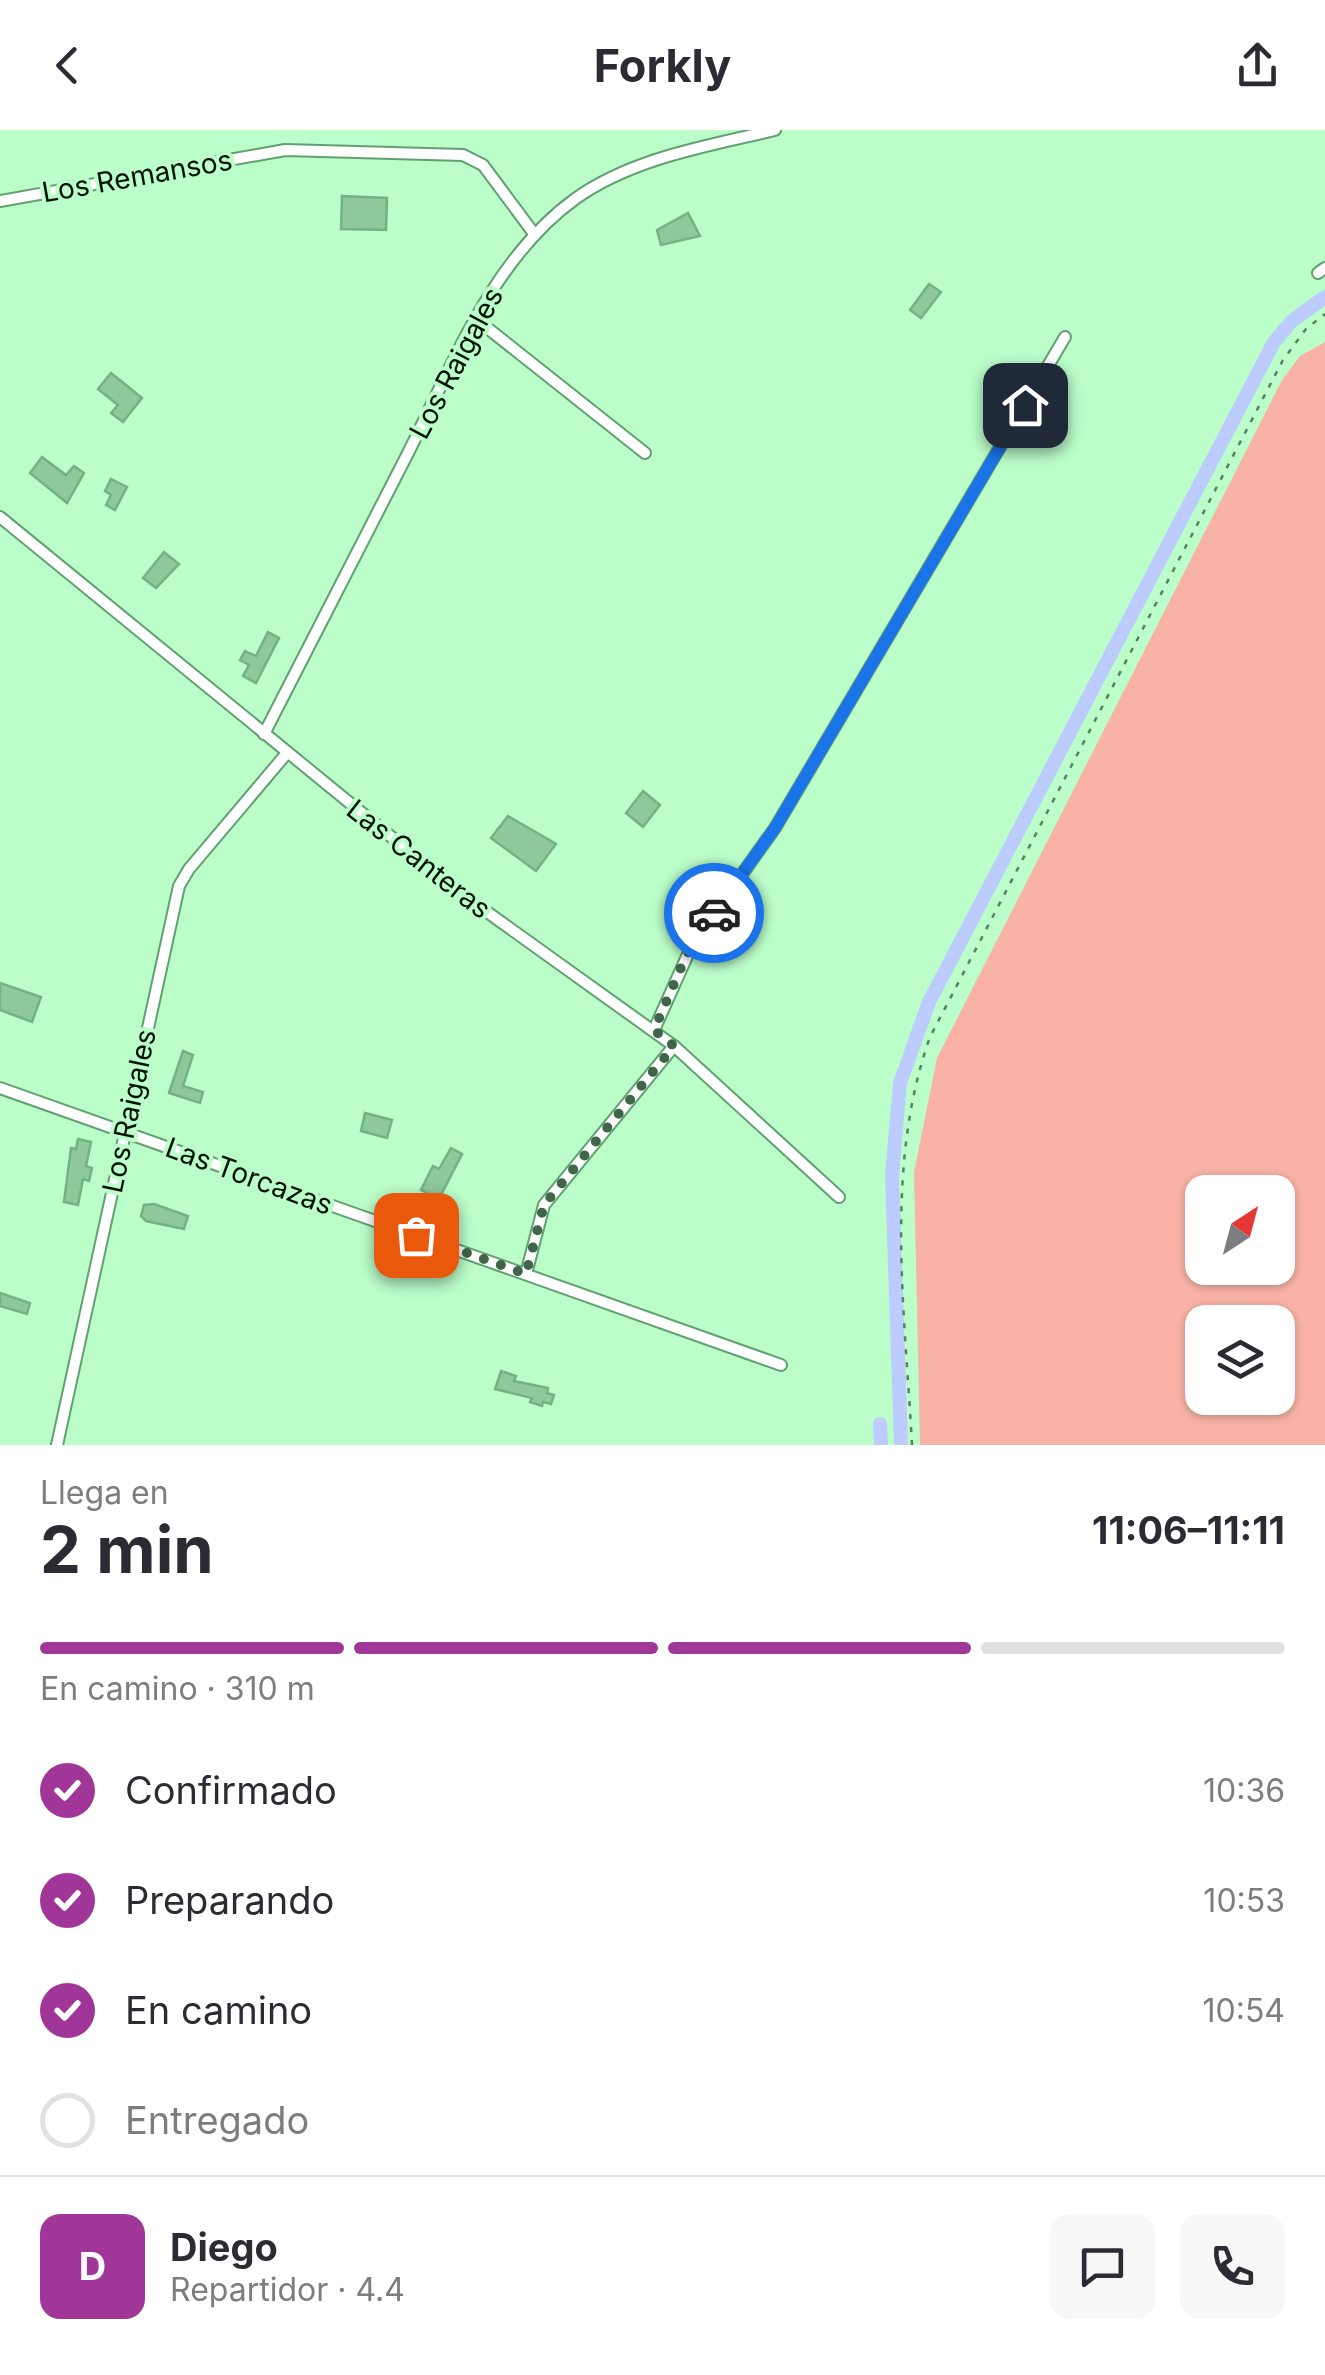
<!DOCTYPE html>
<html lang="es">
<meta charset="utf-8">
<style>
body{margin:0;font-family:Inter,sans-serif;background:#f7f7f7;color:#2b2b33;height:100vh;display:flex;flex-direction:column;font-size:38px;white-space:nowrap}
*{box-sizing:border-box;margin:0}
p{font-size:32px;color:#7c7c81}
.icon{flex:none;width:55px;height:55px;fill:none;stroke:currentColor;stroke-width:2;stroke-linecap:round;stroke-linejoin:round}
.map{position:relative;height:1315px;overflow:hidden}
.drawer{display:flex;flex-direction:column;background:#fff;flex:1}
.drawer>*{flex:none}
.needle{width:65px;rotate:36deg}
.tools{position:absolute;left:1185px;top:1045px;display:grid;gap:20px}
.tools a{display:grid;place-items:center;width:110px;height:110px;border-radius:20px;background:#fff;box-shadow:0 2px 8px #0004;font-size:50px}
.pin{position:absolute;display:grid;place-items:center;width:85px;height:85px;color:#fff;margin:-42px;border-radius:20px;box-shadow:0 5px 15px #0006}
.courier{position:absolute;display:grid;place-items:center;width:100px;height:100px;margin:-50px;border:8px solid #1a73e8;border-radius:50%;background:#fff;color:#222;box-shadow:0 2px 12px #0007}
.headline em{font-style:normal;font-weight:700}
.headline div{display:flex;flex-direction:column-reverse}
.headline{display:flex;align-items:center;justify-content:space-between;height:170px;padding:0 40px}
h1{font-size:65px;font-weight:700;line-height:75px}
.bar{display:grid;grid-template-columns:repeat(4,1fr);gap:15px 10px;align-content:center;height:120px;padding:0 40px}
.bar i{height:12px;border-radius:8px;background:#e1e1e2}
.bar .current{background:#a03798}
.bar p{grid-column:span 4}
.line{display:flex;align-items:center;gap:25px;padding:0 40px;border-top:2px solid #e1e1e2}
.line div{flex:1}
.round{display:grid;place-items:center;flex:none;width:105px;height:105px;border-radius:20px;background:#f7f7f7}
ol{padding:0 40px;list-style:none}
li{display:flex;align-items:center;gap:30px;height:110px}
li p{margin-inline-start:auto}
li .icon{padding:10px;border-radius:50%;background:#a03798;color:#fff;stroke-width:4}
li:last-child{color:#7c7c81}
li i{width:55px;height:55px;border:5px solid #e1e1e2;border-radius:50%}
header{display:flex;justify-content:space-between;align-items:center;height:130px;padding:0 40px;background:#fff;font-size:45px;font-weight:700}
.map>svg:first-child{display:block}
</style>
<header><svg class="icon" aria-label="back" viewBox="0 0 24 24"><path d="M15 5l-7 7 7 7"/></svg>Forkly<svg class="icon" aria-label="share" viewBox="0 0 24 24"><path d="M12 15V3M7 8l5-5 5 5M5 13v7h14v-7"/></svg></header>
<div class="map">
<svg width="1325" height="1315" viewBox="0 0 1325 1315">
<rect width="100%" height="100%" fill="#bbfeca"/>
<path fill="#f8b3a6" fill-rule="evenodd" d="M1325,212V1315H920L914,1042L937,928L1282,250L1300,226ZM1202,1062H1278V1138H1202ZM1202,1192H1278V1268H1202Z"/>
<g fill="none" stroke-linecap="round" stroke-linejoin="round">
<g stroke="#bcccfe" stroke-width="14">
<polyline points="880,1294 881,1315"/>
<polyline points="901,1315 892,1046 900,953 929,872 1274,212 1292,191 1325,167"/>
</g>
</g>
<g fill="#8dc99b" stroke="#73b383" stroke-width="2.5">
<polygon points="342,66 387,68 386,100 341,99"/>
<polygon points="688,83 700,106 661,115 657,100"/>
<polygon points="929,154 941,162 921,188 910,180"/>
<polygon points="111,243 142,268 123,292 111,283 118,275 98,259"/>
<polygon points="42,327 66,345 74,336 84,343 67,373 30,343"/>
<polygon points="111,349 127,357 115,380 106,375 111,365 105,361"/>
<polygon points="164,422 179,434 156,458 143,448"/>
<polygon points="268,502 279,508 256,553 243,546 249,535 240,530 245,521 256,526"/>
<polygon points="643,661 660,675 643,697 626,683"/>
<polygon points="508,686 556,714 536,741 491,708"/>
<polygon points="0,853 41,867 32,892 0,880"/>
<polygon points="183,921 193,925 183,956 203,962 200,973 169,963"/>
<polygon points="365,983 392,990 387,1008 361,1001"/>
<polygon points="78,1009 91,1012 86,1036 92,1038 89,1051 83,1049 78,1075 64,1072 71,1018 76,1019"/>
<polygon points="451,1018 462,1024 439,1069 421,1060 433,1036 439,1039"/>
<polygon points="154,1074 188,1086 184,1099 146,1091 141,1086 144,1075"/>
<polygon points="0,1163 30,1173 27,1184 0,1176"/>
<polygon points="501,1241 516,1246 514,1251 548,1258 547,1263 554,1265 551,1274 543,1272 542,1276 530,1272 532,1268 495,1259"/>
</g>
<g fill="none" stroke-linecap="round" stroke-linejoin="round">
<defs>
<g id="street">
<polyline points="0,71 285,20 463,25 483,35 535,105"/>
<polyline points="1318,143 1325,138"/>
<polyline points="476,189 645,323"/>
<polyline points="0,387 455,759 674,916 839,1067"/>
<path d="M264,604C311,512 359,419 406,327C452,237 491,130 575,69C632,28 708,16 775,0"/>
<polyline points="654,900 693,813 775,698 1065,207"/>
<polyline points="0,958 781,1235"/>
<polyline points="526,1144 544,1075 674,916"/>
<polyline points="57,1315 179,756 189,739 287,623"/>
</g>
</defs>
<use href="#street" stroke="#61a171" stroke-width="14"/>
<path stroke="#578060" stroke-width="2.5" stroke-dasharray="5 8" stroke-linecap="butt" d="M912,1315C905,1181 884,1036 930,907L1283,230L1306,199L1325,184"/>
<use href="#street" stroke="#fff" stroke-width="10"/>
</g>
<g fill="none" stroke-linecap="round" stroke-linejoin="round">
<polyline stroke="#416549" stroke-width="10" stroke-dasharray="0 18" points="416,1105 526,1144 544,1075 674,916 654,900 687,824 714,783"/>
<polyline stroke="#1a73e8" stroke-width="12" points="714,783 775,698 1025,275"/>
</g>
<g text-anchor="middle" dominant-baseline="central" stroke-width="8" stroke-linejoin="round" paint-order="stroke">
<g font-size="28" fill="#001203" stroke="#bbfeca">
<text transform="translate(137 46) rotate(-10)">Los Remansos</text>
<text transform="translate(456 233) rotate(-62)">Los Raigales</text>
<text transform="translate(419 729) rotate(38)">Las Canteras</text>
<text transform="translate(129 981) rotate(-78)">Los Raigales</text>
<text transform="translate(249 1046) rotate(20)">Las Torcazas</text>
</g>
</g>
</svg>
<div class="tools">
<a><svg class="needle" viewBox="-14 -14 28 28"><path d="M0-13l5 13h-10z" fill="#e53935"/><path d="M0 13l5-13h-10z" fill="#7c7c81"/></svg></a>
<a><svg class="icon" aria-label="layers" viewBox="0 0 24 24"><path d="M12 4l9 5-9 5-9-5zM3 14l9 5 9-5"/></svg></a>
</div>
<div class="pin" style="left:416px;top:1105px;background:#ea580c"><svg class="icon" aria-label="bag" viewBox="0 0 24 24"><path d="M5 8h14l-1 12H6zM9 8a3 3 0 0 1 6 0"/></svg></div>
<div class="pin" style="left:1025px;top:275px;background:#1f2937"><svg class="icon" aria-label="home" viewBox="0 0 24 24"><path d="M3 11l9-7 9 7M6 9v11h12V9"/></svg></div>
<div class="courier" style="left:714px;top:783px"><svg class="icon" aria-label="car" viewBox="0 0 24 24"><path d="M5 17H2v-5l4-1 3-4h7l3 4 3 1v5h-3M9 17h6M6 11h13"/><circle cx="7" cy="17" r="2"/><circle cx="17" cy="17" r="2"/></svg></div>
</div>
<section class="drawer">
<div class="headline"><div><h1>2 min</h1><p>Llega en</p></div><em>11:06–11:11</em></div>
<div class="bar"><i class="current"></i><i class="current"></i><i class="current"></i><i></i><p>En camino · 310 m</p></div>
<ol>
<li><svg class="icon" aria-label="check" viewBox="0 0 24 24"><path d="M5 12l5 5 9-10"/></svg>Confirmado<p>10:36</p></li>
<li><svg class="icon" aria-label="check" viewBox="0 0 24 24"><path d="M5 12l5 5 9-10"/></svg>Preparando<p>10:53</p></li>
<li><svg class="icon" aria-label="check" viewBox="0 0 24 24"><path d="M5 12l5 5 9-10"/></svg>En camino<p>10:54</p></li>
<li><i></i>Entregado</li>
</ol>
<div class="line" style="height:180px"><b class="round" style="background:#a03798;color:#fff">D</b><div><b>Diego</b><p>Repartidor · 4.4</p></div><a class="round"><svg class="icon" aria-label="chat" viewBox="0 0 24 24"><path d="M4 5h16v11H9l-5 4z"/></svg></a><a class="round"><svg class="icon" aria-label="phone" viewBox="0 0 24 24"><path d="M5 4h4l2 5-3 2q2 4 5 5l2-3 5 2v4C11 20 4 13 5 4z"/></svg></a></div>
</section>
